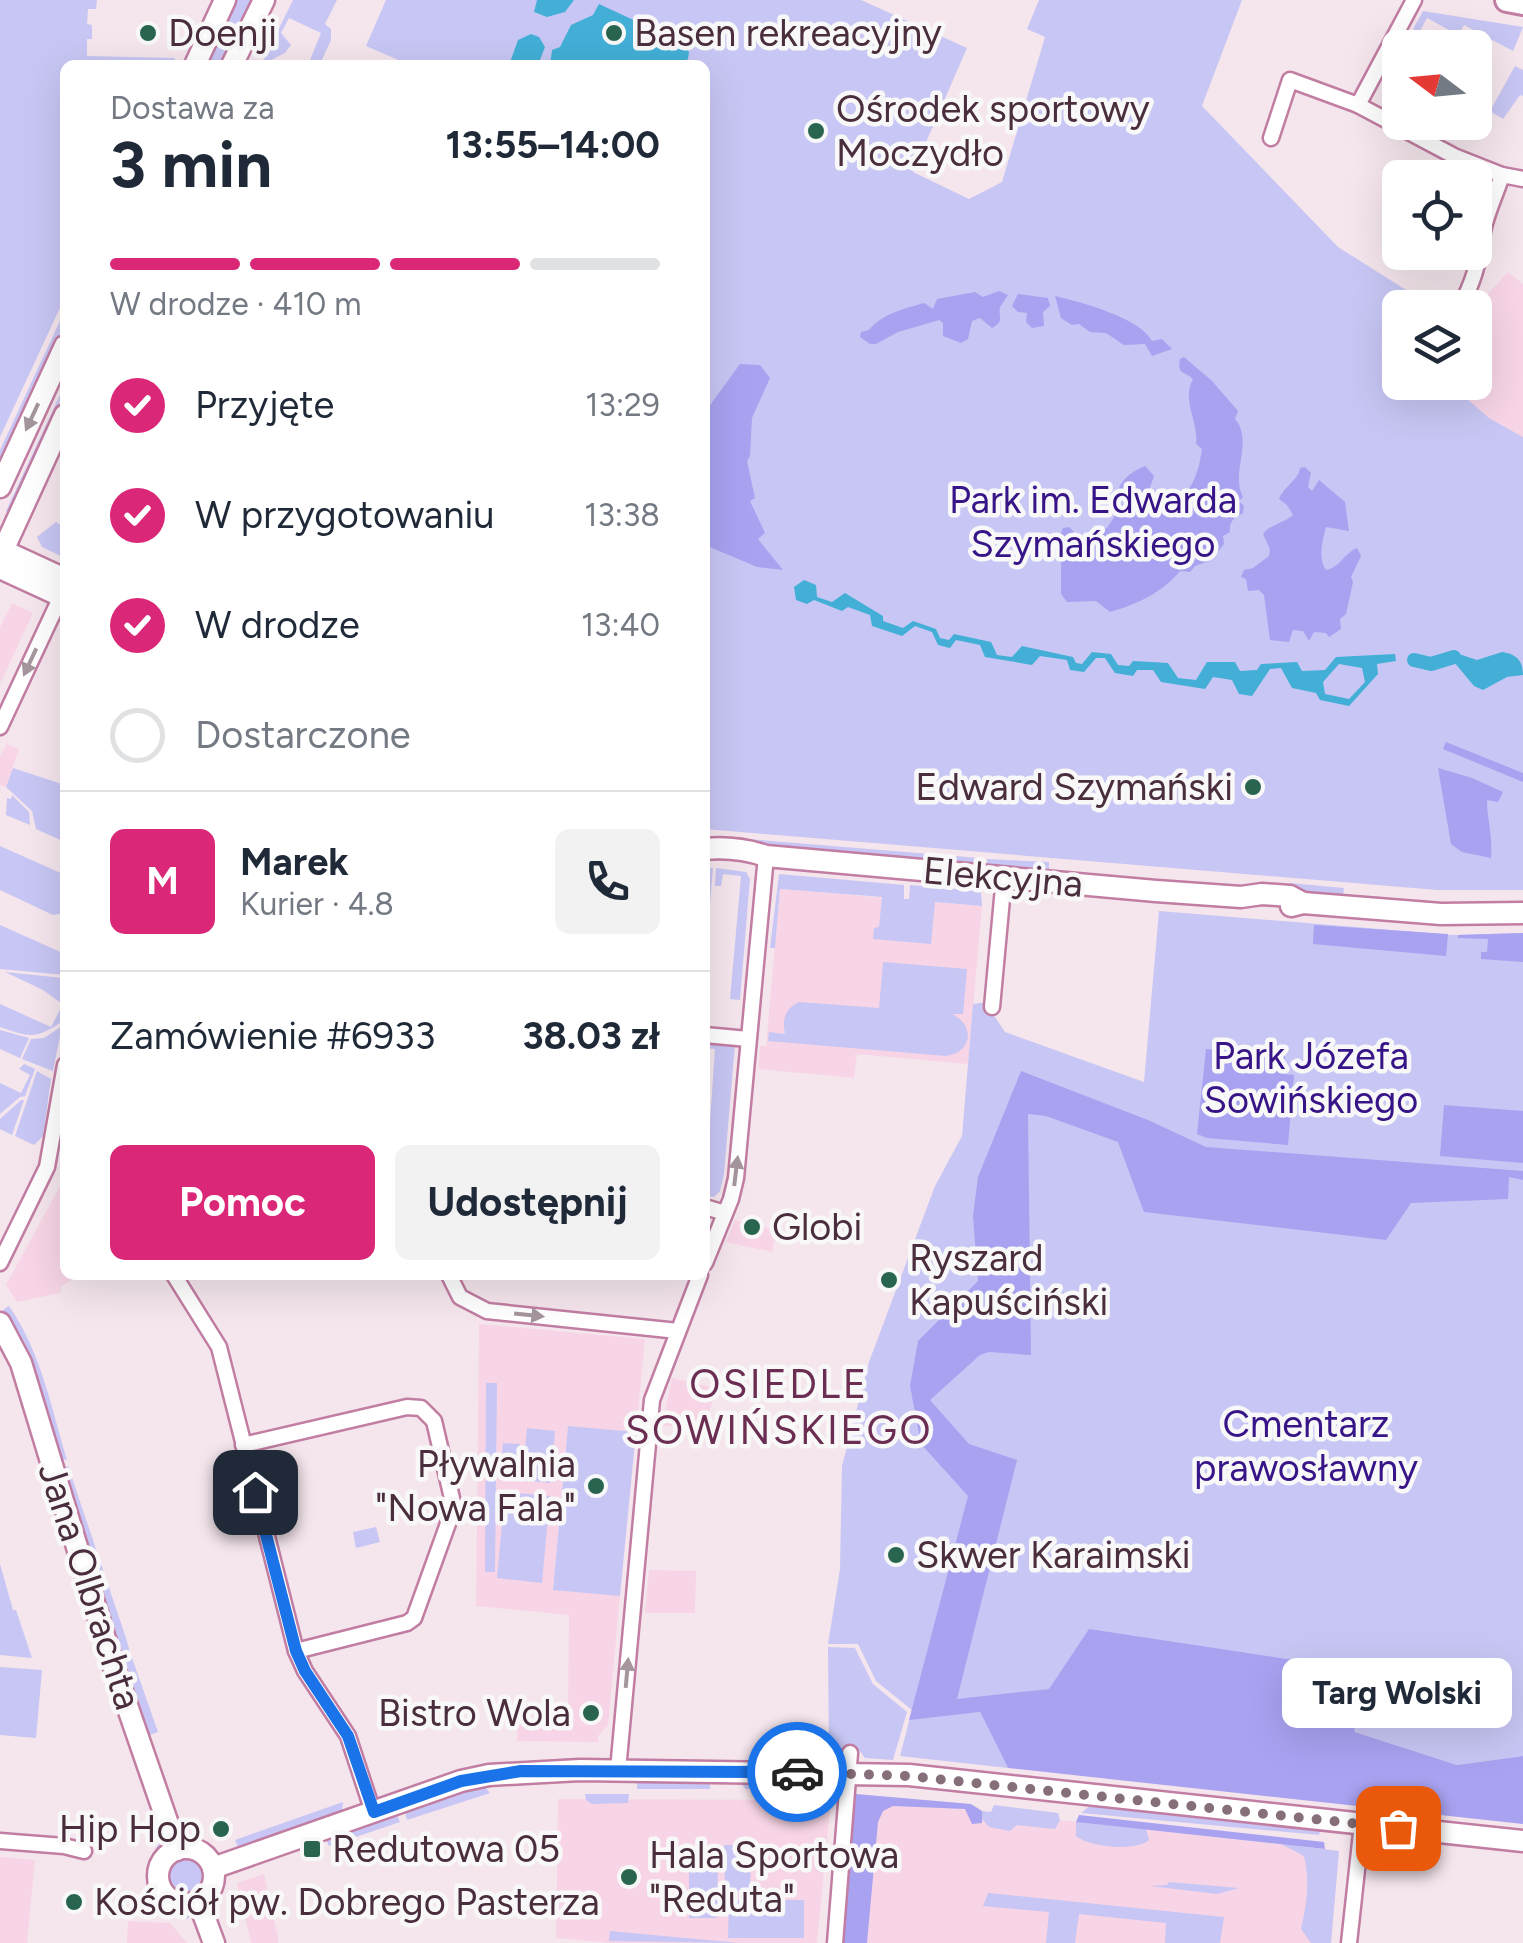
<!DOCTYPE html>
<html lang="pl">
<meta charset="utf-8">
<style>
body{margin:0;font-family:Figtree,sans-serif;background:#f2f2f3;color:#1f2937;height:100vh;display:flex;flex-direction:column;font-size:38px;white-space:nowrap}
*{box-sizing:border-box;margin:0}
p{font-size:32px;color:#747a83}
.icon{flex:none;width:55px;height:55px;fill:none;stroke:currentColor;stroke-width:2;stroke-linecap:round;stroke-linejoin:round}
.map{position:relative;flex:1;overflow:hidden}
.panel{position:absolute;left:60px;top:60px;width:650px;height:1220px;display:flex;flex-direction:column;background:#fff;border-radius:15px;box-shadow:0 10px 40px #0002}
.panel>*{flex:none}
.needle{width:65px;rotate:286deg}
.controls{position:absolute;left:1382px;top:30px;display:grid;gap:20px}
.controls a{display:grid;place-items:center;width:110px;height:110px;border-radius:15px;background:#fff;box-shadow:0 10px 40px #0002;font-size:50px}
.pin{position:absolute;display:grid;place-items:center;width:85px;height:85px;color:#fff;margin:-42px;border-radius:20px;box-shadow:0 5px 15px #0006}
.courier{position:absolute;display:grid;place-items:center;width:100px;height:100px;margin:-50px;border:8px solid #1a73e8;border-radius:50%;background:#fff;color:#222;box-shadow:0 2px 12px #0007}
.bubble{position:absolute;height:70px;border-radius:15px;background:#fff;box-shadow:0 10px 40px #0002;font-size:32px;font-weight:700;line-height:70px;text-align:center}
.overview em{font-style:normal;font-weight:700}
.overview div{display:flex;flex-direction:column-reverse}
.overview{display:flex;align-items:center;justify-content:space-between;height:170px;padding:0 50px}
h1{font-size:65px;font-weight:700;line-height:75px}
.bar{display:grid;grid-template-columns:repeat(4,1fr);gap:15px 10px;align-content:center;height:120px;padding:0 50px}
.bar i{height:12px;border-radius:8px;background:#e0e1e3}
.bar .selected{background:#db2777}
.bar p{grid-column:span 4}
.line{display:flex;align-items:center;gap:25px;padding:0 50px;border-top:2px solid #e0e1e3}
.line div{flex:1}
.round{display:grid;place-items:center;flex:none;width:105px;height:105px;border-radius:15px;background:#f2f2f3}
ol{padding:0 50px;list-style:none}
li{display:flex;align-items:center;gap:30px;height:110px}
li p{margin-inline-start:auto}
li .icon{padding:10px;border-radius:50%;background:#db2777;color:#fff;stroke-width:4}
li:last-child{color:#747a83}
li i{width:55px;height:55px;border:5px solid #e0e1e3;border-radius:50%}
.action{display:flex;gap:20px;margin-top:auto;padding:20px 50px}
.action a{flex:1;height:115px;border-radius:15px;background:#db2777;color:#fff;font-size:40px;font-weight:700;line-height:115px;text-align:center}
.action a+a{background:#f2f2f3;color:#1f2937}
.map>svg:first-child{display:block}
</style>
<div class="map">
<svg width="1523" height="1943" viewBox="0 0 1523 1943">
<rect width="100%" height="100%" fill="#f5e6ed"/>
<g fill="#f7d5e6">
<polygon points="1508,272 1523,284 1523,437 1489,418 1449,383 1475,382 1475,308"/>
<polygon points="12,603 33,613 0,684 0,627"/>
<polygon points="9,740 8,745 19,749 6,787 0,785 0,756"/>
<polygon points="780,889 982,906 968,1064 857,1054 854,1078 758,1069 760,1046 766,1046"/>
<polygon points="65,1177 65,1275 79,1275 62,1286 60,1293 17,1302 6,1285"/>
<polygon points="735,1220 777,1230 772,1252 726,1242"/>
<polygon points="479,1324 645,1339 636,1432 568,1427 553,1589 620,1596 608,1725 598,1736 598,1742 517,1741 518,1718 545,1718 546,1712 568,1711 569,1615 476,1606"/>
<polygon points="672,1378 716,1388 709,1414 699,1414 699,1426 662,1426"/>
<polygon points="649,1570 696,1571 695,1613 645,1613"/>
<polygon points="558,1799 831,1800 817,1943 611,1943 556,1938"/>
<polygon points="873,1799 1339,1851 1331,1943 858,1943"/>
<polygon points="0,1857 35,1860 27,1943 0,1943"/>
<polygon points="264,1874 278,1937 278,1943 251,1943 237,1883"/>
<polygon points="128,1921 170,1923 187,1943 127,1943"/>
</g>
<g fill="#c8c6f4">
<polygon points="0,0 97,0 96,9 88,9 87,24 92,25 92,39 87,39 87,56 175,58 172,65 65,65 65,297 0,437"/>
<polygon points="236,0 252,0 220,65 206,65"/>
<polygon points="293,0 337,0 325,24 331,29 331,40 320,64 308,65 321,33 289,18 281,33 291,45 285,53 261,65"/>
<polygon points="386,0 861,0 967,48 913,172 969,199 1002,182 1045,37 1027,29 1039,0 1242,0 1202,106 1338,247 1433,307 1400,308 1400,382 1449,383 1489,418 1523,437 1523,890 1437,890 705,829 705,65 410,65 366,46"/>
<polygon points="1423,11 1523,27 1513,51 1464,25 1458,35 1427,18 1419,33 1413,29"/>
<polygon points="1515,66 1523,70 1523,96 1520,95 1503,119 1490,111"/>
<polygon points="65,310 65,323 0,462 0,450"/>
<polygon points="65,384 65,390 9,513 6,511"/>
<polygon points="56,522 65,528 65,558 42,547 37,537"/>
<polygon points="13,768 65,785 65,842 36,829 32,811 6,787"/>
<polygon points="12,795 29,812 30,825 6,815 7,798 11,799"/>
<polygon points="748,839 979,858 978,865 748,845"/>
<polygon points="0,846 65,875 65,913 53,915 0,890"/>
<polygon points="987,859 1049,862 1049,870 987,866"/>
<polygon points="705,867 713,868 705,967"/>
<polygon points="716,868 746,872 750,879 740,1000 730,999 741,876 723,874 721,886 715,886"/>
<polygon points="779,874 904,885 904,899 909,899 910,885 981,891 982,906 935,902 931,944 873,939 874,928 879,927 882,897 780,889 775,948 770,948"/>
<polygon points="1290,883 1344,888 1343,896 1288,892"/>
<polygon points="1159,911 1453,935 1523,933 1523,1756 1457,1765 1355,1732 1049,1689 957,1700 937,1716 980,1712 1008,1768 900,1756 912,1710 876,1681 858,1644 828,1644 840,1569 842,1466 869,1362 935,1186 962,1136 973,1004 988,1002 988,1014 995,1017 1005,1032 1144,1082"/>
<polygon points="0,925 65,954 65,975 0,969"/>
<path d="M883,962L967,969L963,1014H952C975,1025 973,1052 946,1056L768,1041L769,1032L785,1034C782,1019 785,1009 799,1002L879,1008Z"/>
<polygon points="5,972 63,978 60,986 65,989 65,1006 43,990"/>
<path d="M0,1004L51,1027L61,1008L65,1010V1020C36,1038 34,1039 0,1027Z"/>
<polygon points="62,1026 53,1071 22,1059 31,1039 44,1038"/>
<polygon points="0,1030 29,1038 20,1058 0,1049"/>
<polygon points="705,1042 735,1044 724,1174 720,1191 714,1197 705,1196 715,1049 705,1048"/>
<polygon points="24,1064 35,1069 25,1096 20,1097 0,1114 0,1083 21,1093 30,1075 19,1069"/>
<polygon points="37,1071 51,1079 43,1136 34,1145 15,1136"/>
<polygon points="21,1100 24,1100 12,1135 0,1129 0,1119"/>
<path d="M9,1306C41,1352 51,1407 67,1460L60,1459L25,1343L3,1310Z"/>
<polygon points="486,1383 497,1383 495,1572 485,1572"/>
<polygon points="568,1426 636,1432 620,1596 553,1590"/>
<polygon points="527,1428 555,1431 550,1483 522,1480"/>
<polygon points="503,1443 520,1444 516,1478 500,1477"/>
<polygon points="68,1466 126,1638 130,1652 125,1654 120,1650 63,1469"/>
<polygon points="505,1492 550,1496 542,1583 497,1578"/>
<polygon points="376,1527 380,1542 356,1548 353,1532"/>
<polygon points="0,1564 13,1610 16,1610 32,1658 0,1655"/>
<polygon points="828,1647 855,1648 873,1684 907,1712 893,1760 865,1758 859,1750 843,1749 840,1755 829,1756"/>
<polygon points="132,1658 158,1732 150,1735 125,1661"/>
<polygon points="0,1667 42,1670 36,1738 0,1735"/>
<rect x="637" y="1782" width="73" height="7"/>
<polygon points="739,1782 819,1783 820,1789 746,1789"/>
<polygon points="484,1786 490,1793 407,1820 405,1812"/>
<polygon points="585,1794 629,1794 628,1803 592,1804 586,1800"/>
<polygon points="343,1802 342,1811 238,1847 235,1840"/>
<polygon points="1092,1804 1320,1831 1319,1835 1081,1813"/>
<polygon points="994,1805 1058,1813 1060,1820 1055,1829 1017,1825 1010,1831 989,1827 982,1819 982,1811 991,1812"/>
<polygon points="397,1815 400,1822 329,1846 326,1839"/>
<path d="M1076,1822L1146,1829L1149,1840C1136,1852 1089,1847 1076,1836Z"/>
<path d="M163,1839C163,1861 143,1880 164,1900C172,1908 182,1909 190,1917L187,1919C162,1906 140,1892 151,1861C154,1852 156,1846 163,1839Z"/>
<path d="M1281,1844L1339,1851L1331,1943H1311L1301,1929C1307,1903 1310,1882 1304,1856Z"/>
<polygon points="724,1845 751,1845 750,1891 725,1891"/>
<circle cx="187" cy="1876" r="18"/>
<polygon points="689,1865 718,1865 717,1918 689,1918"/>
<polygon points="1169,1882 1239,1888 1217,1894 1150,1886 1167,1885"/>
<polygon points="988,1893 1224,1917 1220,1943 1165,1943 1166,1923 1079,1914 1075,1943 1046,1943 1049,1912 983,1906"/>
<polygon points="729,1900 804,1900 804,1938 728,1938"/>
<polygon points="610,1931 739,1943 609,1941"/>
</g>
<g fill="#a8a2f1">
<path d="M999,291L1008,295L1000,307C998,317 1005,321 992,328L980,318L972,321L968,339L961,343L943,336V323L939,320L898,332L876,344H870L860,337L861,332L869,330C883,313 904,309 924,303L933,309L937,299L975,292L983,297Z"/>
<polygon points="1018,294 1048,298 1050,306 1043,312 1044,326 1032,328 1026,322 1027,313 1018,312 1012,306"/>
<path d="M1055,296C1081,302 1140,318 1152,341L1162,339L1172,349L1152,356L1145,344L1124,345L1106,333L1090,332L1079,324L1072,325L1061,318Z"/>
<path d="M1184,357L1212,381L1238,411L1235,419C1254,441 1230,474 1243,497L1239,501L1244,506L1243,513C1234,518 1229,521 1230,532L1223,536L1224,544L1210,561L1195,566L1190,572L1180,571C1163,592 1136,605 1110,612L1096,601L1067,602L1061,594V534L1063,528L1069,527L1079,537L1107,528L1125,500L1119,487C1126,476 1133,471 1145,466L1154,476L1146,499L1160,511C1188,502 1198,478 1202,449L1196,444C1199,422 1181,400 1193,379C1184,370 1177,376 1180,359Z"/>
<polygon points="740,364 760,365 770,378 752,418 750,456 747,461 755,498 750,501 765,533 758,539 783,570 757,567 705,545 705,412"/>
<path d="M1305,467L1311,473L1308,487L1312,491L1319,480L1345,502L1349,531L1326,527C1322,541 1318,559 1326,570C1341,567 1344,553 1357,548L1361,556L1351,577L1353,582L1346,614L1340,619L1341,629L1329,637L1326,633L1314,632L1309,641L1303,631L1293,630L1289,642L1270,640L1264,595L1259,590L1248,591L1246,579L1241,577L1244,570L1253,568L1269,556L1270,549L1263,534C1269,525 1284,523 1293,515L1287,505L1279,499C1284,486 1298,481 1300,468Z"/>
<polygon points="1446,742 1523,773 1523,782 1443,749"/>
<path d="M1438,768L1472,778L1503,792L1498,802L1487,800C1487,820 1493,836 1491,858L1462,852L1451,844Z"/>
<polygon points="1314,925 1448,934 1446,956 1313,944"/>
<polygon points="1523,933 1523,962 1481,959 1481,952 1487,952 1488,939 1458,938 1458,935"/>
<polygon points="1206,1049 1285,1056 1284,1074 1294,1075 1288,1145 1207,1138 1197,1134"/>
<polygon points="1021,1071 1148,1120 1206,1147 1523,1171 1523,1180 1509,1177 1508,1199 1411,1203 1386,1240 1144,1212 1118,1142 1046,1116 1028,1114 1031,1355 989,1352 980,1355 930,1400 969,1444 1017,1460 957,1699 1049,1689 1089,1629 1339,1667 1355,1732 1457,1765 1523,1756 1523,1824 1008,1768 980,1712 909,1720 968,1496 921,1444 910,1386 918,1341 978,1281 973,1216 978,1177"/>
<polygon points="1444,1105 1523,1111 1523,1163 1440,1156"/>
<polygon points="856,1794 971,1804 982,1811 982,1823 972,1824 965,1809 893,1806 883,1811 878,1822 867,1943 842,1943"/>
<polygon points="1079,1815 1324,1842 1325,1849 1076,1822"/>
</g>
<g fill="#43afd7" fill-rule="evenodd">
<polygon points="537,0 574,0 565,12 547,17 534,12"/>
<polygon points="599,4 683,43 689,52 688,59 678,65 550,65 552,50 560,47 571,25 593,15"/>
<polygon points="531,34 539,37 545,47 538,65 509,65 518,40"/>
<path d="M804,580L816,585L817,597L832,602L845,593L883,616V621L903,628L913,621L936,629L940,638L949,640L954,634L991,642L997,655L1012,657L1022,646L1073,657L1076,663L1082,664L1092,652L1111,654L1118,665L1129,666L1133,661L1168,663L1178,678L1196,680L1207,662H1235L1240,671L1257,670L1261,664L1297,662L1302,671L1325,670L1336,657L1395,654L1396,661L1377,664L1378,674L1349,706L1320,700L1316,693L1292,688L1281,668L1270,669L1252,696L1239,694L1232,680L1213,677L1205,689L1161,682L1153,670H1137L1133,676L1115,673L1105,658H1096L1084,672L1070,670L1067,660L1040,656L1032,665L985,657L980,645L956,640L950,648L938,645L932,632L915,626L902,636L872,626L870,615L848,607L842,611L814,600L807,604L796,600L794,587ZM1339,664L1362,668L1365,682L1349,699L1325,694L1323,682Z"/>
<path d="M1502,652C1516,654 1523,660 1523,675L1507,677L1483,690L1474,686L1454,662L1456,653L1477,660Z"/>
</g>
<g fill="none" stroke-linecap="round" stroke-linejoin="round">
<polyline stroke="#43afd7" stroke-width="14" points="1414,660 1431,664 1454,657"/>
<defs>
<g id="street">
<polyline points="1358,105 1414,0"/>
<polyline points="1271,138 1290,80 1358,105 1454,156 1502,175"/>
<path d="M1460,308C1472,284 1479,264 1482,238C1484,218 1496,195 1502,175L1523,179"/>
<polyline points="0,727 63,592"/>
<polyline points="992,1007 1004,877"/>
<polyline points="705,1035 748,1039"/>
<polyline points="705,1207 725,1213"/>
<polyline points="0,1263 47,1167 65,1065"/>
<polyline points="705,1263 731,1199 736,1178 766,856"/>
<polyline points="174,1275 219,1347 296,1651 305,1671 348,1736 373,1812"/>
<polyline points="449,1275 460,1297 487,1311 678,1331"/>
<polyline points="243,1445 407,1407 421,1408 434,1421 454,1507 414,1618 407,1623 296,1651"/>
<polyline points="618,1770 652,1400 700,1275"/>
<polyline points="0,1841 64,1846 84,1851"/>
<polyline points="835,1943 850,1753"/>
<polyline points="1349,1943 1362,1824"/>
</g>
<g id="secondary">
<polyline points="195,65 225,0"/>
<polyline points="232,65 264,0"/>
<polyline points="0,487 65,346"/>
<polyline points="0,549 65,579"/>
<polyline points="0,557 65,415"/>
<polyline points="0,568 65,598"/>
<path d="M705,849C727,847 745,849 766,856L1156,891L1241,897L1262,894L1290,896L1303,903"/>
<polyline points="1291,906 1303,903 1441,914 1523,913"/>
<polyline points="0,1323 21,1363 112,1662 177,1850"/>
<circle cx="186" cy="1876" r="28"/>
<polyline points="213,1868 461,1781 489,1775 580,1770 909,1775 1523,1841"/>
<polyline points="198,1900 214,1943"/>
</g>
<polyline id="primary" points="1507,0 1523,3"/>
</defs>
<use href="#street" stroke="#c27da2" stroke-width="19"/>
<use href="#secondary" stroke="#c27da2" stroke-width="25"/>
<use href="#primary" stroke="#c27da2" stroke-width="28"/>
<use href="#street" stroke="#fff" stroke-width="14"/>
<use href="#secondary" stroke="#fff" stroke-width="20"/>
<use href="#primary" stroke="#fff" stroke-width="22"/>
</g>
<defs><path id="oneway-solid" d="M-6-.8H1V-3.2L6.5 0L1 3.2V.8H-6Z" transform="scale(2.5)"/></defs>
<g fill="#a5969e">
<use href="#oneway-solid" transform="translate(32 417) rotate(115)"/>
<use href="#oneway-solid" transform="translate(30 662) rotate(115)"/>
<use href="#oneway-solid" transform="translate(736 1171) rotate(-83)"/>
<use href="#oneway-solid" transform="translate(529 1315) rotate(6)"/>
<use href="#oneway-solid" transform="translate(627 1673) rotate(-85)"/>
</g>
<g fill="none" stroke-linecap="round" stroke-linejoin="round">
<polyline stroke="#866e7b" stroke-width="10" stroke-dasharray="0 18" points="797,1772 908,1776 1398,1828"/>
<polyline stroke="#1a73e8" stroke-width="12" points="255,1492 296,1651 305,1671 348,1736 374,1812 461,1781 521,1771 797,1772"/>
</g>
<g fill="#28644e" stroke="#f8f8f8" stroke-width="4">
<circle cx="148" cy="33" r="10"/>
<circle cx="614" cy="33" r="10"/>
<circle cx="816" cy="131" r="10"/>
<circle cx="1253" cy="787" r="10"/>
<circle cx="752" cy="1227" r="10"/>
<circle cx="889" cy="1280" r="10"/>
<circle cx="596" cy="1486" r="10"/>
<circle cx="896" cy="1555" r="10"/>
<circle cx="591" cy="1713" r="10"/>
<circle cx="221" cy="1829" r="10"/>
<rect x="302" y="1839" width="20" height="20" rx="5"/>
<circle cx="629" cy="1877" r="10"/>
<circle cx="74" cy="1902" r="10"/>
</g>
<g text-anchor="middle" dominant-baseline="central" stroke-width="9" stroke-linejoin="round" paint-order="stroke">
<g font-size="38" fill="#4b2e3e" stroke="#f8f8f8" text-anchor="start">
<text x="168" y="33">Doenji</text>
<text x="634" y="33">Basen rekreacyjny</text>
<text x="836" y="109">Ośrodek sportowy<tspan x="836" dy="44">Moczydło</tspan></text>
<text x="1233" y="787" text-anchor="end">Edward Szymański</text>
<text x="772" y="1227">Globi</text>
<text x="909" y="1258">Ryszard<tspan x="909" dy="44">Kapuściński</tspan></text>
<text x="576" y="1464" text-anchor="end">Pływalnia<tspan x="576" dy="44">"Nowa Fala"</tspan></text>
<text x="916" y="1555">Skwer Karaimski</text>
<text x="571" y="1713" text-anchor="end">Bistro Wola</text>
<text x="201" y="1829" text-anchor="end">Hip Hop</text>
<text x="332" y="1849">Redutowa 05</text>
<text x="649" y="1855">Hala Sportowa<tspan x="649" dy="44">"Reduta"</tspan></text>
<text x="94" y="1902">Kościół pw. Dobrego Pasterza</text>
</g>
<g font-size="38" fill="#371487" stroke="#f8f8f8">
<text x="1093" y="500">Park im. Edwarda<tspan x="1093" dy="44">Szymańskiego</tspan></text>
<text x="1311" y="1056">Park Józefa<tspan x="1311" dy="44">Sowińskiego</tspan></text>
<text x="1306" y="1424">Cmentarz<tspan x="1306" dy="44">prawosławny</tspan></text>
</g>
<g font-size="38" fill="#4b2e3e" stroke="#f8f8f8">
<text transform="translate(1003 877) rotate(5)">Elekcyjna</text>
<text transform="translate(90 1586) rotate(72)">Jana Olbrachta</text>
</g>
<g font-size="40" letter-spacing="2.5" fill="#6b2e52" stroke="#f8f8f8">
<text x="779" y="1384">OSIEDLE<tspan x="779" dy="46">SOWIŃSKIEGO</tspan></text>
</g>
</g>
</svg>
<div class="controls">
<a><svg class="needle" viewBox="-14 -14 28 28"><path d="M0-13l5 13h-10z" fill="#e53935"/><path d="M0 13l5-13h-10z" fill="#747a83"/></svg></a>
<a><svg class="icon" aria-label="locate" viewBox="0 0 24 24"><circle cx="12" cy="12" r="6"/><path d="M12 2v4M12 18v4M2 12h4M18 12h4"/></svg></a>
<a><svg class="icon" aria-label="layers" viewBox="0 0 24 24"><path d="M12 4l9 5-9 5-9-5zM3 14l9 5 9-5"/></svg></a>
</div>
<div class="pin" style="left:1398px;top:1828px;background:#ea580c"><svg class="icon" aria-label="bag" viewBox="0 0 24 24"><path d="M5 8h14l-1 12H6zM9 8a3 3 0 0 1 6 0"/></svg></div>
<div class="pin" style="left:255px;top:1492px;background:#1f2937"><svg class="icon" aria-label="home" viewBox="0 0 24 24"><path d="M3 11l9-7 9 7M6 9v11h12V9"/></svg></div>
<div class="courier" style="left:797px;top:1772px"><svg class="icon" aria-label="car" viewBox="0 0 24 24"><path d="M5 17H2v-5l4-1 3-4h7l3 4 3 1v5h-3M9 17h6M6 11h13"/><circle cx="7" cy="17" r="2"/><circle cx="17" cy="17" r="2"/></svg></div>
<div class="bubble" style="left:1282px;top:1658px;width:230px">Targ Wolski</div>
<section class="panel">
<div class="overview"><div><h1>3 min</h1><p>Dostawa za</p></div><em>13:55–14:00</em></div>
<div class="bar"><i class="selected"></i><i class="selected"></i><i class="selected"></i><i></i><p>W drodze · 410 m</p></div>
<ol>
<li><svg class="icon" aria-label="check" viewBox="0 0 24 24"><path d="M5 12l5 5 9-10"/></svg>Przyjęte<p>13:29</p></li>
<li><svg class="icon" aria-label="check" viewBox="0 0 24 24"><path d="M5 12l5 5 9-10"/></svg>W przygotowaniu<p>13:38</p></li>
<li><svg class="icon" aria-label="check" viewBox="0 0 24 24"><path d="M5 12l5 5 9-10"/></svg>W drodze<p>13:40</p></li>
<li><i></i>Dostarczone</li>
</ol>
<div class="line" style="height:180px"><b class="round" style="background:#db2777;color:#fff">M</b><div><b>Marek</b><p>Kurier · 4.8</p></div><a class="round"><svg class="icon" aria-label="phone" viewBox="0 0 24 24"><path d="M5 4h4l2 5-3 2q2 4 5 5l2-3 5 2v4C11 20 4 13 5 4z"/></svg></a></div>
<div class="line" style="height:130px"><div>Zamówienie #6933</div><b>38.03 zł</b></div>
<div class="action"><a>Pomoc</a><a>Udostępnij</a></div>
</section>
</div>
